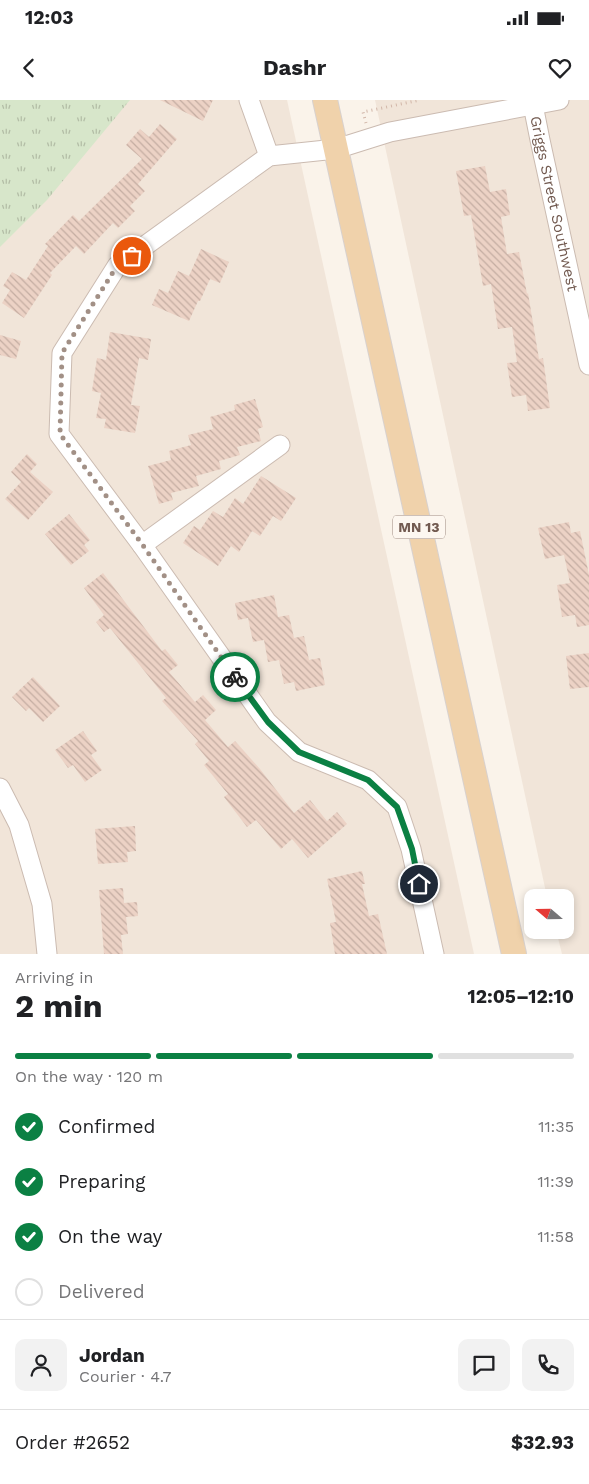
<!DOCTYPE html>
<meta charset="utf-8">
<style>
body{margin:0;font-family:"Work Sans",sans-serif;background:#f2f2f2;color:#202124;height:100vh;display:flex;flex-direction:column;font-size:19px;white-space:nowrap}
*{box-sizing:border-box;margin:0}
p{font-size:16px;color:#757577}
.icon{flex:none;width:28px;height:28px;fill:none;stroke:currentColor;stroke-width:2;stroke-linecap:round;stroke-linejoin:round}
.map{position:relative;height:854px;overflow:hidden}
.details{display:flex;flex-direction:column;background:#fff;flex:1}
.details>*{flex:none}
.needle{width:32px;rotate:290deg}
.fabs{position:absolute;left:524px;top:789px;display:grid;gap:10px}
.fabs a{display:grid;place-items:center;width:50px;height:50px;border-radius:10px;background:#fff;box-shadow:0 2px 8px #0003;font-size:25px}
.pin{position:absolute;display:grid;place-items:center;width:42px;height:42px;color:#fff;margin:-21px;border:2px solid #fff;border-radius:50%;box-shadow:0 1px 5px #0007}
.courier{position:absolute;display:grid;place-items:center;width:50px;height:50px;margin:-25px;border:4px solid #0b8043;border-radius:50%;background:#fff;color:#222;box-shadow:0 1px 6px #0007}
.summary em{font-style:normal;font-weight:700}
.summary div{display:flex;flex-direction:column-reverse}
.summary{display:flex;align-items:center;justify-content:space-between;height:85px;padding:0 15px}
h1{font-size:32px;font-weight:700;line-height:38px}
.bar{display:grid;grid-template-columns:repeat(4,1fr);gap:8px 5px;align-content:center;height:60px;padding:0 15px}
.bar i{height:6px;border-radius:4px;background:#e0e0e0}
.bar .selected{background:#0b8043}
.bar p{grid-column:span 4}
.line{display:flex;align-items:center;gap:12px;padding:0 15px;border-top:1px solid #e0e0e0}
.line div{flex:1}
.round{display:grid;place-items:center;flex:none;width:52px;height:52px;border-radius:10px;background:#f2f2f2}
ol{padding:0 15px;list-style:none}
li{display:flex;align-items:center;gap:15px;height:55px}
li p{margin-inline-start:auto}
li .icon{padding:5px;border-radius:50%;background:#0b8043;color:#fff;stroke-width:4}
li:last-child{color:#757577}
li i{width:28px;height:28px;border:2px solid #e0e0e0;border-radius:50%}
.status{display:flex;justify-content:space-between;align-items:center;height:35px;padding:0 25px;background:#fff;direction:ltr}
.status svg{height:14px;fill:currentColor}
header{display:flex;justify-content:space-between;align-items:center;height:65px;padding:0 15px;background:#fff;font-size:22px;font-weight:700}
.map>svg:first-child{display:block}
</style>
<div class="status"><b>12:03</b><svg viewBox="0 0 49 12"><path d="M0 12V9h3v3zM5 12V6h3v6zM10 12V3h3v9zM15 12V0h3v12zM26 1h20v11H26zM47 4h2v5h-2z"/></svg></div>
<header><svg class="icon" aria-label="back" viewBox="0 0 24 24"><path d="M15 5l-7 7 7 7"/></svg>Dashr<svg class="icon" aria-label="heart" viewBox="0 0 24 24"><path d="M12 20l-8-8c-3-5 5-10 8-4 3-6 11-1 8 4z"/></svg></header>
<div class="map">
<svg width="589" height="854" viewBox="0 0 589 854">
<defs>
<pattern id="park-tufts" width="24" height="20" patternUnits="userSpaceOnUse" patternTransform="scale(1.25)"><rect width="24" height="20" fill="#d7e6ca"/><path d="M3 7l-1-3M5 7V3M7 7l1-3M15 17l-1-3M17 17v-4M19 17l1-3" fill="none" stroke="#b3bda6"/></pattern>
<pattern id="building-back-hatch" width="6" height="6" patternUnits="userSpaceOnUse" patternTransform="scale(1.25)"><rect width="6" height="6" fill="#ecd2c5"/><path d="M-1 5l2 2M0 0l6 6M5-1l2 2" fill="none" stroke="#c4ada2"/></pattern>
</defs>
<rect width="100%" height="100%" fill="#faf3ea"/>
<g fill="#f1e5d9">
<polygon points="0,0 287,0 474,854 0,854"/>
<polygon points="375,0 589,0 589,854 562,854 556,830 565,830 565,798 547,797"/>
</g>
<polygon fill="url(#park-tufts)" points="0,0 130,0 47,100 0,147"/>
<g fill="url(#building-back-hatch)">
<polygon points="160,0 213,0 203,21"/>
<polygon points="160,24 177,39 138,84 145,91 130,106 135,111 118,128 113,123 84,154 76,146 50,173 52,175 24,218 2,203 10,190 3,186 12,172 26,180 48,146 45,144 73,115 79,121 142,59 126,45 140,29 149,37"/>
<polygon points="485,66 490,92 506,89 510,115 501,117 507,154 519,152 527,194 528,193 539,259 543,258 550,308 528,311 526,295 512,297 507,263 517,262 512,227 498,229 491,184 483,186 471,115 464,116 456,71"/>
<polygon points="201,149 229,162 220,183 210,179 200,201 198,201 189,221 152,205 159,189 168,193 178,171 189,176"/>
<polygon points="110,232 151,239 148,260 139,258 131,305 140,306 135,333 104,328 106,319 96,318 101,293 92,291 97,258 106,260"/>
<polygon points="0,235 21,241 16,259 0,255"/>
<polygon points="255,299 263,327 258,329 261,341 237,347 240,355 219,361 221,369 196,376 199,386 171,393 173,400 159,404 148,366 171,360 169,351 191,345 188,335 213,329 210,317 235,310 234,305"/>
<polygon points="27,354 37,364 30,372 53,392 28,420 5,399 21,382 11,372"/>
<polygon points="261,376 296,398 281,421 273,416 260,436 252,431 239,452 231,446 218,466 183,443 194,426 200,430 213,411 223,417 235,398 243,404"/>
<polygon points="69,414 90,440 84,445 89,451 71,465 45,434"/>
<polygon points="569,422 571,433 580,431 589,475 589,525 577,527 575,515 562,517 557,485 570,483 564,455 545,459 538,428"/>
<polygon points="103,473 162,551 165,549 178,565 169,572 195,602 203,595 216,610 205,620 228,647 235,641 260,669 294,713 310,700 327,721 337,712 347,724 308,758 292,739 281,749 256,720 247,727 224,697 228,694 204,665 209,661 195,644 198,641 162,601 166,598 110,528 104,532 96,522 104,515 84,488"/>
<polygon points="274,495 278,517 289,515 294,538 304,536 309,560 320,558 325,585 296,591 294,582 284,584 279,560 268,562 264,540 253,542 248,518 238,520 235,503"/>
<polygon points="589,553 589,587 570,589 566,556"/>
<polygon points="33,577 60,606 43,622 29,608 26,611 12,597"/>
<polygon points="83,631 97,651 91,655 102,670 85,682 73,665 68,668 55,650"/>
<polygon points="135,726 136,751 127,752 128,762 98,764 95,729"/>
<polygon points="362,771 365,784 362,784 369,816 378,814 387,854 335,854 330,823 336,822 327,779"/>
<polygon points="123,788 124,803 137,802 138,816 126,817 128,834 121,835 123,854 104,854 99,790"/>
</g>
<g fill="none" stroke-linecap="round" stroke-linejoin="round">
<defs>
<g id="minor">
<polyline points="249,0 269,56"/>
<path id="s1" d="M532,0L540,40L589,265"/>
<polyline points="142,445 280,345"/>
<polyline points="0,688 19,725 42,804 47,854"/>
<polyline points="434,854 411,749 397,707 368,680 299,652 267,622 142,445 59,334 62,253 117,166 269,56 336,49 390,32 559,0"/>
</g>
<polyline id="major" points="325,0 514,854"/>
</defs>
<use href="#minor" stroke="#cbbbb1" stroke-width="21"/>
<use href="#major" stroke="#d8d1ce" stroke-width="26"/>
<polyline stroke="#d1b6a8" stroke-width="3" stroke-dasharray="1 4" stroke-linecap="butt" points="366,23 363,12 420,0"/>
<use href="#minor" stroke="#fff" stroke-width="19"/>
<use href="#major" stroke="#f0d2ab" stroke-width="24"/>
</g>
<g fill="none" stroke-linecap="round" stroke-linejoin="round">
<polyline stroke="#a29086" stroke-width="5" stroke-dasharray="0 9" points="132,156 117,166 62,253 60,334 142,444 235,577"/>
<polyline stroke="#0b8043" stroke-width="6" points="235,577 268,622 299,652 368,680 397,707 412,749 419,784"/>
</g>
<g text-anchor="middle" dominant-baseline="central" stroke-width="4" stroke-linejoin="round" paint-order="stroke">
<rect fill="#fdf7f0" stroke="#9c8980" stroke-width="1" x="393" y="415.5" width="52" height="23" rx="4"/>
<g font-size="14" font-weight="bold" fill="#725a50">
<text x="419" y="427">MN 13</text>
</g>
<g font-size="15" fill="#725a50" stroke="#fdf7f0">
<text stroke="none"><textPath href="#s1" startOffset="106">Griggs Street Southwest</textPath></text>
</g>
</g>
</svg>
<div class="fabs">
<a><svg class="needle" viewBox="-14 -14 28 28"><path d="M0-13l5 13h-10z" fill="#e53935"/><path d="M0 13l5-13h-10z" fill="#757577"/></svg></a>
</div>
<div class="pin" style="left:132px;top:156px;background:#ea580c"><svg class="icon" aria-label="bag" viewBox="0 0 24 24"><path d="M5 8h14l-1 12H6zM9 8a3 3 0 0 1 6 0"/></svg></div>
<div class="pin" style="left:419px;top:784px;background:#1f2937"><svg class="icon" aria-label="home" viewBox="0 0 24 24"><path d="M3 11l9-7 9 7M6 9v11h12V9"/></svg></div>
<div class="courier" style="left:235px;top:577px"><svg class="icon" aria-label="bike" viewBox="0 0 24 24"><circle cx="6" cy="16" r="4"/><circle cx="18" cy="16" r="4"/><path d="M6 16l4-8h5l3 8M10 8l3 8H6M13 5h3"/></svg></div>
</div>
<section class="details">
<div class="summary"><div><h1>2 min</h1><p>Arriving in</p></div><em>12:05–12:10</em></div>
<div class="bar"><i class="selected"></i><i class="selected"></i><i class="selected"></i><i></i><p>On the way · 120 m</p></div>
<ol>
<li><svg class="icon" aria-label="check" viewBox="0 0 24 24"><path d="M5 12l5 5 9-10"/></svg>Confirmed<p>11:35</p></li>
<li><svg class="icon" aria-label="check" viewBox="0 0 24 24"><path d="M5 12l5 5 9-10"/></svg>Preparing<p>11:39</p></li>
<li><svg class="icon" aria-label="check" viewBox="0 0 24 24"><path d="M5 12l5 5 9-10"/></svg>On the way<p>11:58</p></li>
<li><i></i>Delivered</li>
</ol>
<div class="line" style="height:90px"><a class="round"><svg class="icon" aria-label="person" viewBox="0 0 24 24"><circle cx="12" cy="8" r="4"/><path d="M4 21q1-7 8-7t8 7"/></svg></a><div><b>Jordan</b><p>Courier · 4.7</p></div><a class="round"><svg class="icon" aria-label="chat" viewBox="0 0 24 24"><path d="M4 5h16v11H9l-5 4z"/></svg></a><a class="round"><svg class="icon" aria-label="phone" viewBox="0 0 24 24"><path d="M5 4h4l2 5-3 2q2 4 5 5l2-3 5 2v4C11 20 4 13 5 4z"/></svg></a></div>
<div class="line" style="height:65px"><div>Order #2652</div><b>$32.93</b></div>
</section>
